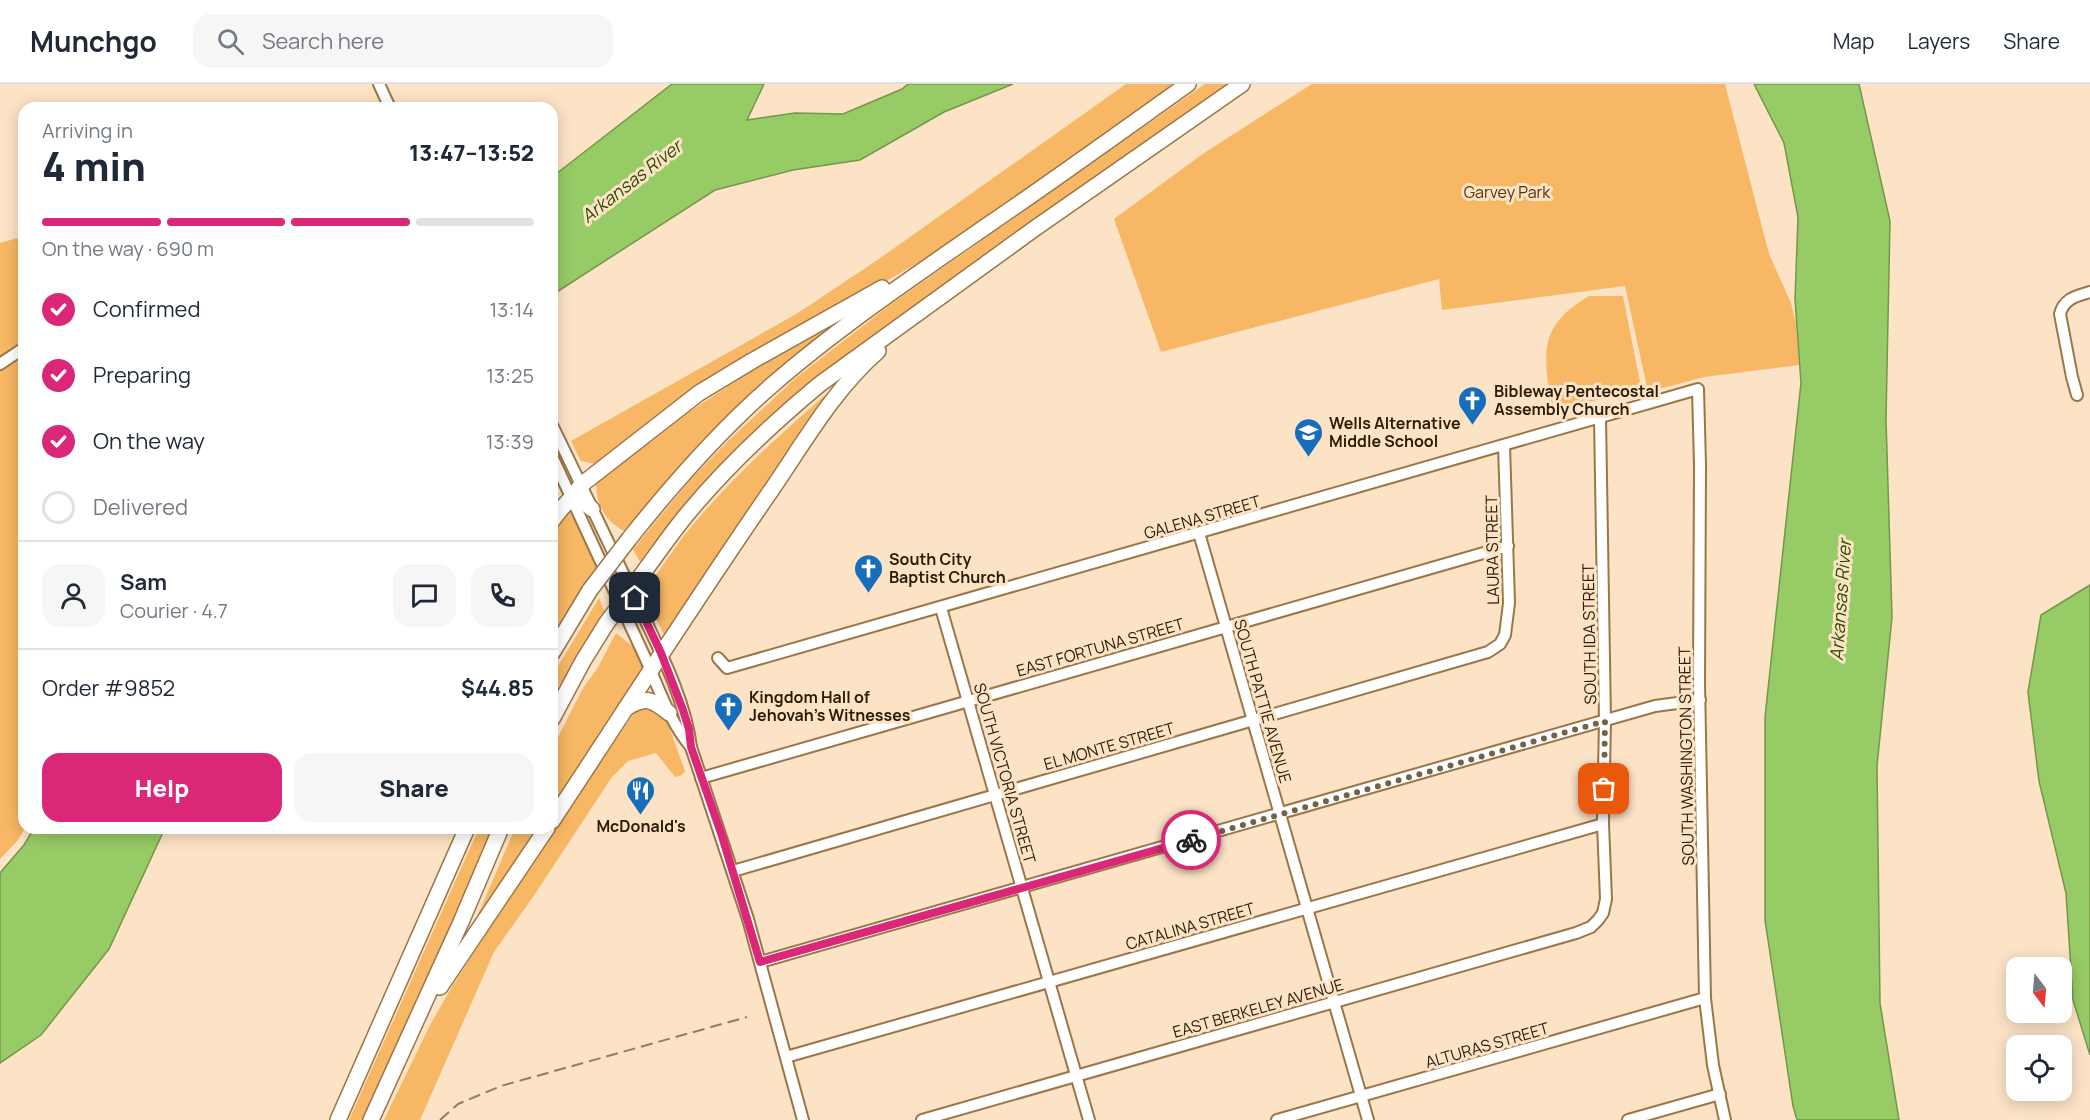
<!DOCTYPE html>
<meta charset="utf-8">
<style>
body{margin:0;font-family:Manrope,sans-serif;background:#f6f6f7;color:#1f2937;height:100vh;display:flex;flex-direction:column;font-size:22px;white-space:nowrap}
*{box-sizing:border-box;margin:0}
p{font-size:20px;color:#747a83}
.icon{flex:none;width:33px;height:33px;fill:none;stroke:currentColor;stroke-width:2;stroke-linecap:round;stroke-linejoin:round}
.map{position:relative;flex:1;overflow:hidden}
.sheet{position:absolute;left:18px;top:18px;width:540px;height:732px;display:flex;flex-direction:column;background:#fff;border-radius:18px;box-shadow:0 3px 15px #0003}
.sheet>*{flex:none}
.needle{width:39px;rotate:164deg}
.fabs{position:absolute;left:2006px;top:873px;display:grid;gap:12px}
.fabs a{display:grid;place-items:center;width:66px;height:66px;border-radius:12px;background:#fff;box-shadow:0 3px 15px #0003;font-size:30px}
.pin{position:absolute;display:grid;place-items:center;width:51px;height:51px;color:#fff;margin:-26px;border-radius:12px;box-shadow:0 3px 9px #0006}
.courier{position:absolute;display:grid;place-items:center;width:60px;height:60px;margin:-30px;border:4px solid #db2777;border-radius:50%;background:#fff;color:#222;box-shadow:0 2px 8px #0007}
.summary em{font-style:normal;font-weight:800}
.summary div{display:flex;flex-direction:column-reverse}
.summary{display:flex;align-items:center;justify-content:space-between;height:102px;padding:0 24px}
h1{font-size:39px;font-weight:800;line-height:45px}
.bar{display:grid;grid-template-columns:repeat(4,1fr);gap:9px 6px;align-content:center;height:72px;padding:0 24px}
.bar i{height:8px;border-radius:4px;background:#e0e1e3}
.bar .selected{background:#db2777}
.bar p{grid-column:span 4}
.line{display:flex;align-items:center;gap:15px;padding:0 24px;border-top:2px solid #e0e1e3}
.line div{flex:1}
.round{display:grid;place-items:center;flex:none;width:63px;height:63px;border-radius:18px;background:#f6f6f7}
ol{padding:0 24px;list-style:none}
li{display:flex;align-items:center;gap:18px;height:66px}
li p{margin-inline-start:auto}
li .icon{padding:6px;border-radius:50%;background:#db2777;color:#fff;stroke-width:4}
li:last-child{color:#747a83}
li i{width:33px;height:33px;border:3px solid #e0e1e3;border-radius:50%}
.action{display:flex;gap:12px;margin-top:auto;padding:12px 24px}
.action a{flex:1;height:69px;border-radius:18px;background:#db2777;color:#fff;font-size:24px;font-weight:800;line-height:69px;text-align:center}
.action a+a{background:#f6f6f7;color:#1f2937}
header{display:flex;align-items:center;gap:36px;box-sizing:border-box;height:84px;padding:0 30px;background:#fff;border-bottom:2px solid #e0e1e3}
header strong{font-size:28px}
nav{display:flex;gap:33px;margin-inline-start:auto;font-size:21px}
.search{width:420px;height:54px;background:#f6f6f7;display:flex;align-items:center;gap:15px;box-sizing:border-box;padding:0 21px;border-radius:18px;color:#747a83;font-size:22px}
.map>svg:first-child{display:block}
</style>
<header>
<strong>Munchgo</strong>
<div class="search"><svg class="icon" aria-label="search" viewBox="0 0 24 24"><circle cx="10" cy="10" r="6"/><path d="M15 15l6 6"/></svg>Search here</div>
<nav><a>Map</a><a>Layers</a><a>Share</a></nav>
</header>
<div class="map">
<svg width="2090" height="1036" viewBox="0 0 2090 1036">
<rect width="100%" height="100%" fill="#fce3c6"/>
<g fill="#f8b764">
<polygon points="1126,0 1174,0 937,168 881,200 595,380 581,377 571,357 798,229 876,177"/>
<polygon points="1205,0 1230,0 856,265 641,480 633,465 692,394 730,355 797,293 890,221"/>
<polygon points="1312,0 1725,0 1769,170 1791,219 1796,239 1799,281 1704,293 1648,308 1625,202 1442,226 1439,195 1161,268 1114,135 1204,69"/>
<polygon points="24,152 25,744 18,756 0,775 0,159"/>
<path d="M1589,212H1623L1641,303L1552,329C1546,274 1533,245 1589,212Z"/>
<path d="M824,246V248L703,355L624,447C605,437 596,420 596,399L689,328L747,290Z"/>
<path d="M840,298L665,553L652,526L648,502C660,486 671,469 683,453C729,395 785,346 840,298Z"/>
<polygon points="570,428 599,482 552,556 552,450"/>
<polygon points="599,514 606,531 572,584 552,611 552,592"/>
<polygon points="616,549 635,564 646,584 552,727 552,665 583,604 597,585"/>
<polygon points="646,623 658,626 667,637 685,687 682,691 675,693 656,669 628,677 612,693 535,810 494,868 420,1036 384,1036 430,941 453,901 543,763 633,631 637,625"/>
<polygon points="479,744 496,744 366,1036 349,1036"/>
<polygon points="515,744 541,744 471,847"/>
</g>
<g fill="#97cb65" stroke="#769649" stroke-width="1.5">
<polygon points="672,0 764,0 747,36 795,29 843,30 902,5 908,0 1013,0 944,28 860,76 793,86 715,106 552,211 552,93"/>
<polygon points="1754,0 1859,0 1890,137 1886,335 1892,533 1877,682 1880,919 1899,1036 1797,1036 1793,1022 1765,836 1765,633 1801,299 1795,215 1798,133 1784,59"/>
<polygon points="2090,501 2090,971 2073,916 2066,809 2039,697 2028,608 2041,531"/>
<polygon points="34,744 165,744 109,865 41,951 0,979 0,789 24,761"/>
</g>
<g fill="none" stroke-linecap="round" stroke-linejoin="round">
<defs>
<g id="minor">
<polyline points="379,0 390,24"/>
<polyline points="0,280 24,264"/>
<path d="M2077,311L2072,293L2060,230C2064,214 2077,212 2090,208"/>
<path d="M552,341C580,398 607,456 635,514C656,560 685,612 691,663L748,835L803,1036"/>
<path d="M552,372C582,438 613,503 643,569C658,601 668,636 691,663"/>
<polyline points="1199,449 1368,1036"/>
<polyline points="941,524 1089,1036"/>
<polyline points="718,574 727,584 1698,305 1700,381 1699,599 1705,914 1713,981 1725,1036"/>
<polyline points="701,694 1508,462"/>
<polyline points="733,787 1488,568 1500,560 1505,551 1509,519 1504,361"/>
<polyline points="760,878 1655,622 1700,616"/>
<polyline points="786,973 1603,740"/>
<polyline points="922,1036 1576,849 1591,843 1598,836 1603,829 1606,815 1603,740 1605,637 1600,333"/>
<polyline points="1277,1036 1705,914"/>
<polyline points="1628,1036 1720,1010"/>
</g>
<g id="highway">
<polyline points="572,415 581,416 592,425"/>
<path d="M552,437C561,423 572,415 581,401L699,309L752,277L882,204"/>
<path d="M629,455C672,401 718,348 771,302C840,242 916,191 991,139C1057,94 1122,47 1188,0"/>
<path d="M646,485C660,466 673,447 688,429C727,382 773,339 820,300L1034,145L1242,0"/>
<polyline points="552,569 590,506"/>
<path d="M626,624C646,612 652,615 669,629"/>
<polyline points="552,635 583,577 606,540"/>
<path d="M552,737C624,628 694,518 768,411C802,362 833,306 878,267"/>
<polyline points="440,903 547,744"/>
<polyline points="338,1036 467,744"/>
<polyline points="371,1036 461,838 501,744"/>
</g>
</defs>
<use href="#minor" stroke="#9b7647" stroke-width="14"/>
<use href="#highway" stroke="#9b7647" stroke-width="18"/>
<use href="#minor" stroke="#fff" stroke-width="10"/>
<use href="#highway" stroke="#fff" stroke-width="15"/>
<polyline stroke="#917d65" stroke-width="2" stroke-dasharray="12 6" stroke-linecap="butt" points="440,1036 458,1020 501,1002 747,933"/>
<defs>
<g id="highway-bridge">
<polyline points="590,506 629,455"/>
<polyline points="606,540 646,485"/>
</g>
</defs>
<use href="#highway-bridge" stroke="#9b7647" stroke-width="18" stroke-linecap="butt"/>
<use href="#highway-bridge" stroke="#fff" stroke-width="15"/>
</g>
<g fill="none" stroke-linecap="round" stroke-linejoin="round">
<polyline stroke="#74614a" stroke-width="6" stroke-dasharray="0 10.8" points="1191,756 1605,637 1604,705"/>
<polyline stroke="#db2777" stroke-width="8" points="635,514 661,569 683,626 689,645 691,663 722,752 760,878 1191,756"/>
</g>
<defs>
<symbol id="church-pin" viewBox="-11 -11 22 30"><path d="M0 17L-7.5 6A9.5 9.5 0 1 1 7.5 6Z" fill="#166dbb" stroke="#fce3c6"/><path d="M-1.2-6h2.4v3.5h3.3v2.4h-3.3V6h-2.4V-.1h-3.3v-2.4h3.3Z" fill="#fff"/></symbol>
<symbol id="school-pin" viewBox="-11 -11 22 30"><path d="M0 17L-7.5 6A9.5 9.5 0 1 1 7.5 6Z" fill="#166dbb" stroke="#fce3c6"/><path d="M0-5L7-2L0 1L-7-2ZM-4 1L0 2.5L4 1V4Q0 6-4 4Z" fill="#fff"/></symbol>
<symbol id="restaurant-pin" viewBox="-11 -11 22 30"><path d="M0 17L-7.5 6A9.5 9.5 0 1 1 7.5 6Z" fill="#166dbb" stroke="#fce3c6"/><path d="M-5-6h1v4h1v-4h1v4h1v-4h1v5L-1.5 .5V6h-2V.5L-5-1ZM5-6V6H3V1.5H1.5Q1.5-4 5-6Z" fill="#fff"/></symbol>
</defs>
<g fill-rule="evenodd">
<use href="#church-pin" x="1456" y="300" width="33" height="45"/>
<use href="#school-pin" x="1292" y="332" width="33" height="45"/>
<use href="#church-pin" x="852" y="468" width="33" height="45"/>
<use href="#church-pin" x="712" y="606" width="33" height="45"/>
<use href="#restaurant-pin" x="624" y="690" width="33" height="45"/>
</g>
<g text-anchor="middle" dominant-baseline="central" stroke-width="6" stroke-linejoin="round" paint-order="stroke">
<g font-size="16" fill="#503307" stroke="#fce3c6">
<text x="1507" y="108">Garvey Park</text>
</g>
<g font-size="16" font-weight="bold" fill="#2a1b07" stroke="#fce3c6" text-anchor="start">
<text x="1494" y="307">Bibleway Pentecostal<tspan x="1494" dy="18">Assembly Church</tspan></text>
<text x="1329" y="339">Wells Alternative<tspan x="1329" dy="18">Middle School</tspan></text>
<text x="889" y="475">South City<tspan x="889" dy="18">Baptist Church</tspan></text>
<text x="749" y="613">Kingdom Hall of<tspan x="749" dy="18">Jehovah's Witnesses</tspan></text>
<text x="641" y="742" text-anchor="middle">McDonald's</text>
</g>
<g font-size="16" fill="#2a1b07" stroke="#fce3c6">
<text transform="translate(1202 433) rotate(-16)">GALENA STREET</text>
<text transform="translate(1492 466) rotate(-91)">LAURA STREET</text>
<text transform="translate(1589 550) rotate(-91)">SOUTH IDA STREET</text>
<text transform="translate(1100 563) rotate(-16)">EAST FORTUNA STREET</text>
<text transform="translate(1263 617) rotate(74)">SOUTH PATTIE AVENUE</text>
<text transform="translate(1109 662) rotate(-16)">EL MONTE STREET</text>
<text transform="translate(1686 672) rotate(-91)">SOUTH WASHINGTON STREET</text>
<text transform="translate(1005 689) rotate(74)">SOUTH VICTORIA STREET</text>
<text transform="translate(1190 842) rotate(-16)">CATALINA STREET</text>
<text transform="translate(1258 924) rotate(-16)">EAST BERKELEY AVENUE</text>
<text transform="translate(1487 961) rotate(-16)">ALTURAS STREET</text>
</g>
<g font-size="18" font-style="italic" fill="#2e4d01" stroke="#fce3c6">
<text transform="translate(631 97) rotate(-38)">Arkansas River</text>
<text transform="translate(1840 516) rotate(-86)">Arkansas River</text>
</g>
</g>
</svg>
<div class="fabs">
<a><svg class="needle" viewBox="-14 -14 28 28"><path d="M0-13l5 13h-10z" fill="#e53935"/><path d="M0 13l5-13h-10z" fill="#747a83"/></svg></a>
<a><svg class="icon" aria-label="locate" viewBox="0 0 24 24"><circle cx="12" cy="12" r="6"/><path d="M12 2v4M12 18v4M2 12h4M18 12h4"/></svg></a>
</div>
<div class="pin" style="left:1604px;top:705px;background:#ea580c"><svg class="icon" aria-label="bag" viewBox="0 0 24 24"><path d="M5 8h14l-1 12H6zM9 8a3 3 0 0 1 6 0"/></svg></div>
<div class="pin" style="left:635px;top:514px;background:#1f2937"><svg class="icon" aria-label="home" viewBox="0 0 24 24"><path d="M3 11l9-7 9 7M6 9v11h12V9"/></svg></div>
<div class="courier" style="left:1191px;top:756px"><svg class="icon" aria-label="bike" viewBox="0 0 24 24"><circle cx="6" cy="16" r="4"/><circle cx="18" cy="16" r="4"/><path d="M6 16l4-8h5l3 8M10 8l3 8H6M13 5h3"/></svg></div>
<section class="sheet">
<div class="summary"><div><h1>4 min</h1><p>Arriving in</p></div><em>13:47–13:52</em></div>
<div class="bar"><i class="selected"></i><i class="selected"></i><i class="selected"></i><i></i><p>On the way · 690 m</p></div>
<ol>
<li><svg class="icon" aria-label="check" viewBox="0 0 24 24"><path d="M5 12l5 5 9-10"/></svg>Confirmed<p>13:14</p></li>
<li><svg class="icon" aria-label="check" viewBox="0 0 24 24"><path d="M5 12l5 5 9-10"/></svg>Preparing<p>13:25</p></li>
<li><svg class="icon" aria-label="check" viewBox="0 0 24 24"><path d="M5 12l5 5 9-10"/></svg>On the way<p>13:39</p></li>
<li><i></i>Delivered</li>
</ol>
<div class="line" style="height:108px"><a class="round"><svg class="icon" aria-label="person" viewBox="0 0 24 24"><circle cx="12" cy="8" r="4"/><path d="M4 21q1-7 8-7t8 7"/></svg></a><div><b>Sam</b><p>Courier · 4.7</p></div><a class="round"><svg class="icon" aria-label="chat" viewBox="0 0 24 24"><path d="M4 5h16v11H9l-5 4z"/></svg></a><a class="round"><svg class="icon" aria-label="phone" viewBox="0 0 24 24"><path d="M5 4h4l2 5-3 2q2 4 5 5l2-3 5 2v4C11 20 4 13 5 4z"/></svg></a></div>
<div class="line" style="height:78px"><div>Order #9852</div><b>$44.85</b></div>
<div class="action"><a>Help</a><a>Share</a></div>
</section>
</div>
